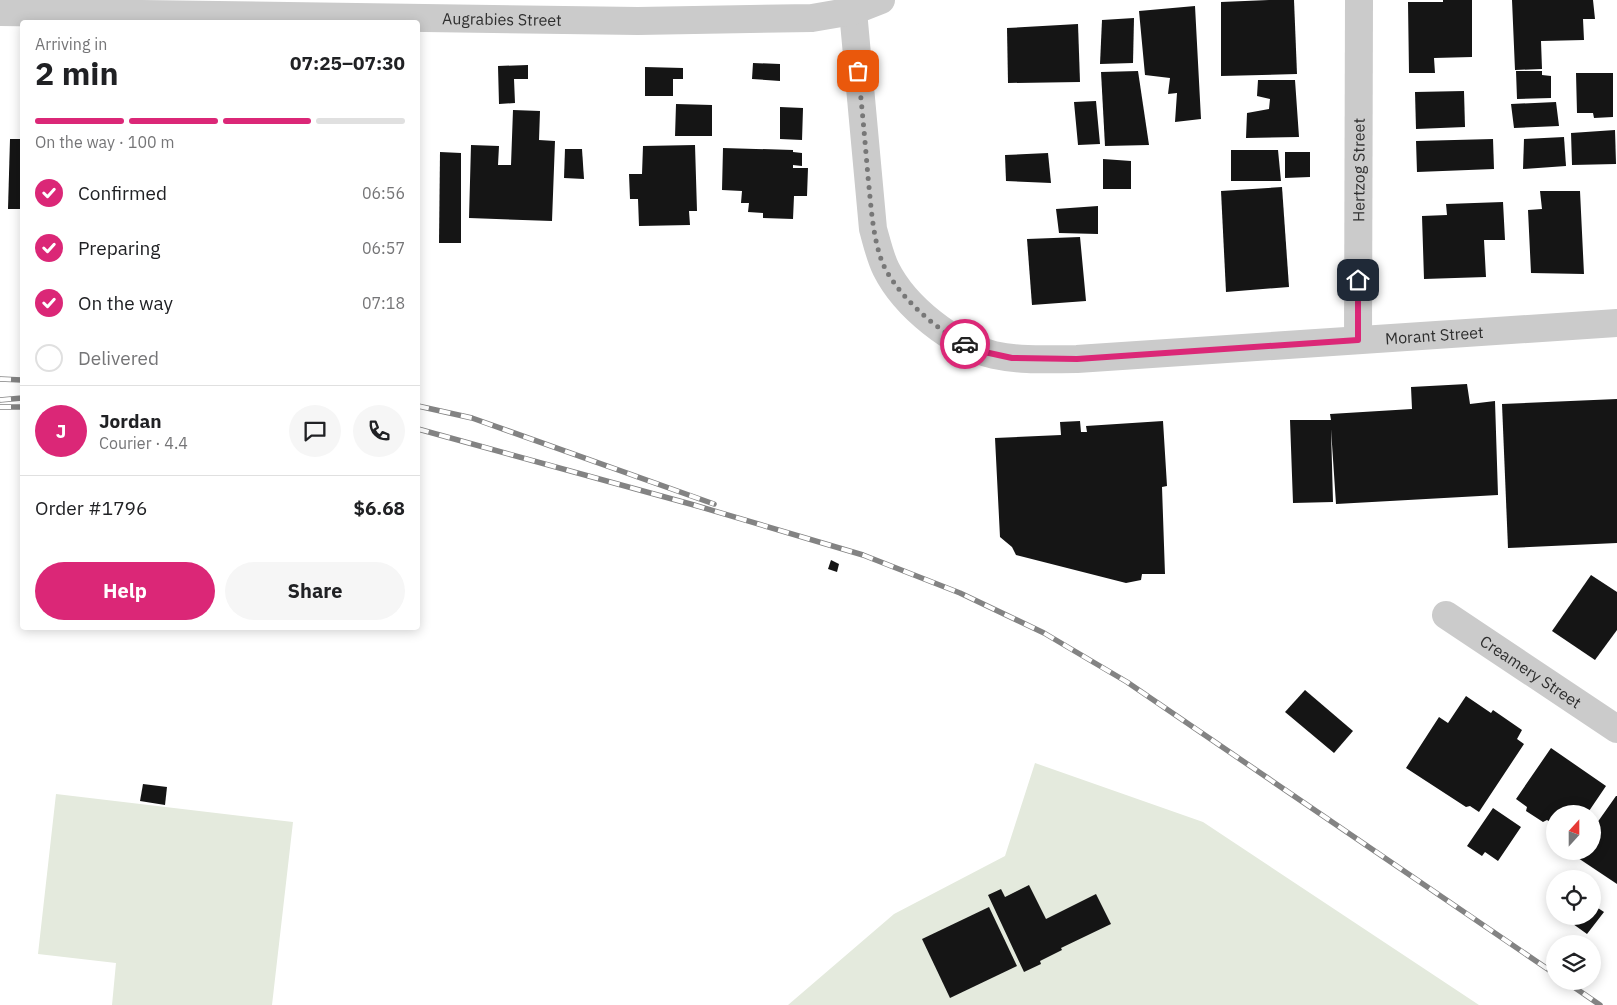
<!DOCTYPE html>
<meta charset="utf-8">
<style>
body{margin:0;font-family:"IBM Plex Sans",sans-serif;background:#f6f6f6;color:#202124;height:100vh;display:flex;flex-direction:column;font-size:19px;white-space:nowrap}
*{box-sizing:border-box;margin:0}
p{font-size:16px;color:#757577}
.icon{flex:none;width:28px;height:28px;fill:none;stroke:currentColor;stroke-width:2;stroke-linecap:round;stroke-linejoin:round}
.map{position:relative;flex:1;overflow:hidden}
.panel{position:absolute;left:20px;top:20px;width:400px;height:610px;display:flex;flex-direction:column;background:#fff;border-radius:5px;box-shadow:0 2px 12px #0003}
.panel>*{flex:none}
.needle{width:32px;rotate:21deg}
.fabs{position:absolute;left:1546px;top:805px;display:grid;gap:10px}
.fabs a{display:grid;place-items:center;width:55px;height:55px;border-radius:50%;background:#fff;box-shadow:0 2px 12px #0003;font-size:25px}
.pin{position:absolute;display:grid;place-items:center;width:42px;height:42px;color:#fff;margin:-21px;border-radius:10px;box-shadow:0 2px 8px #0006}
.courier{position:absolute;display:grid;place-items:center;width:50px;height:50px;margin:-25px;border:4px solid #db2777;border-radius:50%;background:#fff;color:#222;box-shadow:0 1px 6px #0007}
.summary em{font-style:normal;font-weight:800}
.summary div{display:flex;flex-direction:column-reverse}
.summary{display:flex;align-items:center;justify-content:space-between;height:85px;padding:0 15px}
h1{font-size:32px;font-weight:800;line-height:38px}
.bar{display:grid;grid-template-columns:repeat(4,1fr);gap:8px 5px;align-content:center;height:60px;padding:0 15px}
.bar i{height:6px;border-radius:4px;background:#e0e0e0}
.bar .selected{background:#db2777}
.bar p{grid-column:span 4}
.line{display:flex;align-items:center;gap:12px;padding:0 15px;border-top:1px solid #e0e0e0}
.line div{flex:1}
.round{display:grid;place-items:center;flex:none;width:52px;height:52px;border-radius:26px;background:#f6f6f6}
ol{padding:0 15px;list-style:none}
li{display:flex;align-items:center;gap:15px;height:55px}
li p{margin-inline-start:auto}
li .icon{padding:5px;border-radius:50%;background:#db2777;color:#fff;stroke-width:4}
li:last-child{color:#757577}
li i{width:28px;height:28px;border:2px solid #e0e0e0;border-radius:50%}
.action{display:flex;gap:10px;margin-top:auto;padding:10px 15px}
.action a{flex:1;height:58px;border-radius:30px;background:#db2777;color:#fff;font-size:20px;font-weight:800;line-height:58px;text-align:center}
.action a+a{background:#f6f6f6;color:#202124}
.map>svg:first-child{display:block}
</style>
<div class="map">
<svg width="1617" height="1005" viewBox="0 0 1617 1005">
<rect width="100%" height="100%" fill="#fff"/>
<g fill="#e4eadd">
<polygon points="1035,763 1203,822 1479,1005 788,1005 894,914 1005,856"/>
<polygon points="56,794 293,822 272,1005 112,1005 116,963 38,954"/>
</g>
<g fill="#151515">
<polygon points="1269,0 1294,0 1297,74 1221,76 1221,2"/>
<polygon points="1443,0 1472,0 1472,57 1434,58 1435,73 1409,73 1408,2 1443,2"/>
<polygon points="1512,0 1593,0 1595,19 1583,19 1584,40 1541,41 1542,69 1515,70"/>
<polygon points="1195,6 1201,119 1175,122 1177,93 1168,94 1170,78 1145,75 1139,11"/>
<polygon points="1134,18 1133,63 1100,64 1102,20"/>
<polygon points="1078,24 1080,82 1008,83 1007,28"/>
<polygon points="753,63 780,64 780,81 752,79"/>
<polygon points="528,65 528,79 514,79 515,103 499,104 498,66"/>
<polygon points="645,67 683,68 683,79 673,79 673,96 645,96"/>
<polygon points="1138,71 1149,145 1105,146 1101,72"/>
<polygon points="1516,71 1542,71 1542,75 1551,76 1551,98 1517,99"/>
<polygon points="1576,73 1613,73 1613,117 1594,118 1593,113 1577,113"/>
<polygon points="1258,80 1295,80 1299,137 1246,138 1247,113 1269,109 1270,99 1257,96"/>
<polygon points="1464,91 1465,127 1416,129 1415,92"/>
<polygon points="1096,101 1100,144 1078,145 1074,102"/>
<polygon points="1556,102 1559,126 1514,128 1511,104"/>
<polygon points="676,104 712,105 712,136 675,136"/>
<polygon points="780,107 803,108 802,140 780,139"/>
<polygon points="513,110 540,111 539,140 555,141 552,221 469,218 471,145 499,146 498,165 511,165"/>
<polygon points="1615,130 1616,164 1572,165 1571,133"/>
<polygon points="1564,137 1566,166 1523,169 1524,139"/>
<polygon points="10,139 22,139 22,209 8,209"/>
<polygon points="1493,139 1494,169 1417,172 1416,141"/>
<polygon points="695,145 697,211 689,211 690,225 639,226 638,199 630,199 629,174 642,174 643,146"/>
<polygon points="723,148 793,150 793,152 802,153 802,166 793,165 793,168 808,168 807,196 794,196 793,219 763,218 763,213 748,212 749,203 741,203 742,191 722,190"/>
<polygon points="565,149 582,149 584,179 564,178"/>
<polygon points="1231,150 1278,150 1281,181 1231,181"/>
<polygon points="440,152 461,153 461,243 439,243"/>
<polygon points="1285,152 1310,152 1310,177 1285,178"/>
<polygon points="1048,153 1051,183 1006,181 1005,155"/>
<polygon points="1103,159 1131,161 1131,189 1103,189"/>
<polygon points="1282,187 1289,287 1226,292 1221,191"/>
<polygon points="1540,191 1580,191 1584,274 1531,273 1528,210 1542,209"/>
<polygon points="1503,202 1505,240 1484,240 1486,277 1424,279 1422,216 1447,215 1446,204"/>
<polygon points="1098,206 1098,234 1059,233 1056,209"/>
<polygon points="1080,237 1086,301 1032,305 1027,239"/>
<polygon points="1467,384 1470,404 1495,401 1498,495 1336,504 1331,429 1333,502 1293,503 1290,420 1331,420 1330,414 1412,409 1411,387"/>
<polygon points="1617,399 1617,543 1508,548 1502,404"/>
<polygon points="1080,421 1081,432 1087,432 1086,426 1163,421 1167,486 1162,487 1165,574 1142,574 1141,580 1126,583 1016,555 1012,547 1000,537 995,438 1061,435 1060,422"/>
<polygon points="831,560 839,564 837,572 828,569"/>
<polygon points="1591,575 1617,592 1617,630 1595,660 1552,631"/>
<polygon points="1305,690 1353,731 1334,753 1285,712"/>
<polygon points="1466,696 1491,713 1493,710 1522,730 1517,739 1524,744 1479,812 1470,806 1466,807 1406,768 1439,717 1448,723"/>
<polygon points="1551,748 1606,786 1587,814 1555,814 1555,825 1547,820 1543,822 1526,811 1527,807 1516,799"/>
<polygon points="143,784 167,787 165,805 140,801"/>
<polygon points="1616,796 1617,796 1617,884 1575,856 1578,851 1592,851 1592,830"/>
<polygon points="1493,808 1521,827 1498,861 1485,852 1482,856 1467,846"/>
<polygon points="1029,885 1046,919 1096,894 1111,924 1061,948 1062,950 1040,961 1041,964 1024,972 988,895 1001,889 1005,897"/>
<polygon points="1592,904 1604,912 1587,934 1566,919 1569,916 1592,916"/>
<polygon points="989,907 1017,966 950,998 922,939"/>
</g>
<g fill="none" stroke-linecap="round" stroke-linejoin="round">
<g stroke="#cbcbcb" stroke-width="28">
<path id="s1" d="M853,11L873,229C877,243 880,257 886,269C905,307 953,345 994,355C1021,361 1050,359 1077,359L1617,323"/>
<path id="s2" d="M0,12L638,21L812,18L853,11L881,0"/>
<path id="s3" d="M1358,340L1359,0"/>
<path id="s4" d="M1446,615L1617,729"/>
</g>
<defs>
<g id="rail">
<polyline points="0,379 22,380"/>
<polyline points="0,400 22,398"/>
<polyline points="418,406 472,418 714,504"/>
<polyline points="0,407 22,407"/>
<polyline points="418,429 694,505 863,555 960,593 1044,633 1127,682 1555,974"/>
<polyline points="1565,981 1600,1005"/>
</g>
</defs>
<use href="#rail" stroke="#838383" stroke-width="5.5"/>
<use href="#rail" stroke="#fff" stroke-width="4" stroke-dasharray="11" stroke-linecap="butt"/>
</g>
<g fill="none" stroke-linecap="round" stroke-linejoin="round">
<path stroke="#777" stroke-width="5" stroke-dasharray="0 9" d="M858,71C862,106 865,141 868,177C871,204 872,232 881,259C892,290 935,330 965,344"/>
<polyline stroke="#db2777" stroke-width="6" points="965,344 980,351 1012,358 1077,359 1358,340 1358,280"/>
</g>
<g text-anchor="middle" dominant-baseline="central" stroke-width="5" stroke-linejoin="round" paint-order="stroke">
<g font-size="16" fill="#2e2e2e" stroke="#fff">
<text stroke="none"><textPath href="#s2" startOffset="502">Augrabies Street</textPath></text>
<text stroke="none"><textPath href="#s3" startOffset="170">Hertzog Street</textPath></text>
<text stroke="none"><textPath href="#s1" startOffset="844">Morant Street</textPath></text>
<text stroke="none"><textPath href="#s4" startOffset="102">Creamery Street</textPath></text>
</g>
</g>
</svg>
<div class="fabs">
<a><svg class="needle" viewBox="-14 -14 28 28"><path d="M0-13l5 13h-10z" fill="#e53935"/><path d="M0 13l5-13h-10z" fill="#757577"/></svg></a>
<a><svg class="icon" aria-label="locate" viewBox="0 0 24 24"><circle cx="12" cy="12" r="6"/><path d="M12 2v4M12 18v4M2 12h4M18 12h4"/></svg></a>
<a><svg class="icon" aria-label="layers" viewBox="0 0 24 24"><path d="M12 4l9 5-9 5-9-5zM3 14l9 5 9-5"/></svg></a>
</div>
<div class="pin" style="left:858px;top:71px;background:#ea580c"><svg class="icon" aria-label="bag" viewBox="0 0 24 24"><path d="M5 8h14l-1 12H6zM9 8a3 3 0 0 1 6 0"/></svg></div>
<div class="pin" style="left:1358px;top:280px;background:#1f2937"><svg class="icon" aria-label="home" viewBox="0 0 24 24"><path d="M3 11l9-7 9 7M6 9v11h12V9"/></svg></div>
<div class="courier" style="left:965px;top:344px"><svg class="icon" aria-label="car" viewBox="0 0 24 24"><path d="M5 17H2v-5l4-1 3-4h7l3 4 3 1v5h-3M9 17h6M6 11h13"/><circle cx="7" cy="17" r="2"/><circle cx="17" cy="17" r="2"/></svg></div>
<section class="panel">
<div class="summary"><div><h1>2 min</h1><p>Arriving in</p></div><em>07:25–07:30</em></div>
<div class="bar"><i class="selected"></i><i class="selected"></i><i class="selected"></i><i></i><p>On the way · 100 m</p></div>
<ol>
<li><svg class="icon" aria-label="check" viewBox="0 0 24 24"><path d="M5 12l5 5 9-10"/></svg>Confirmed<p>06:56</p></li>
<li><svg class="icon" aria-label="check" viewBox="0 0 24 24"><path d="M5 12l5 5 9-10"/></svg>Preparing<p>06:57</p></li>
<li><svg class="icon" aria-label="check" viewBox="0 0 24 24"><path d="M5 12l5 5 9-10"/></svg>On the way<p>07:18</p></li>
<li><i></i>Delivered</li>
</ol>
<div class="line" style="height:90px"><b class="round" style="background:#db2777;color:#fff">J</b><div><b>Jordan</b><p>Courier · 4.4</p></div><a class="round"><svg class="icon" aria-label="chat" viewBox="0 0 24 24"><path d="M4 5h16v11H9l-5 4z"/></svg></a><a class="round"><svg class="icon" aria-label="phone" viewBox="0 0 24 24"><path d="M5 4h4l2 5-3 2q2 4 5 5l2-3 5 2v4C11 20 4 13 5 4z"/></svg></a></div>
<div class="line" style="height:65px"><div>Order #1796</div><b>$6.68</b></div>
<div class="action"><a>Help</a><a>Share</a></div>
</section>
</div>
